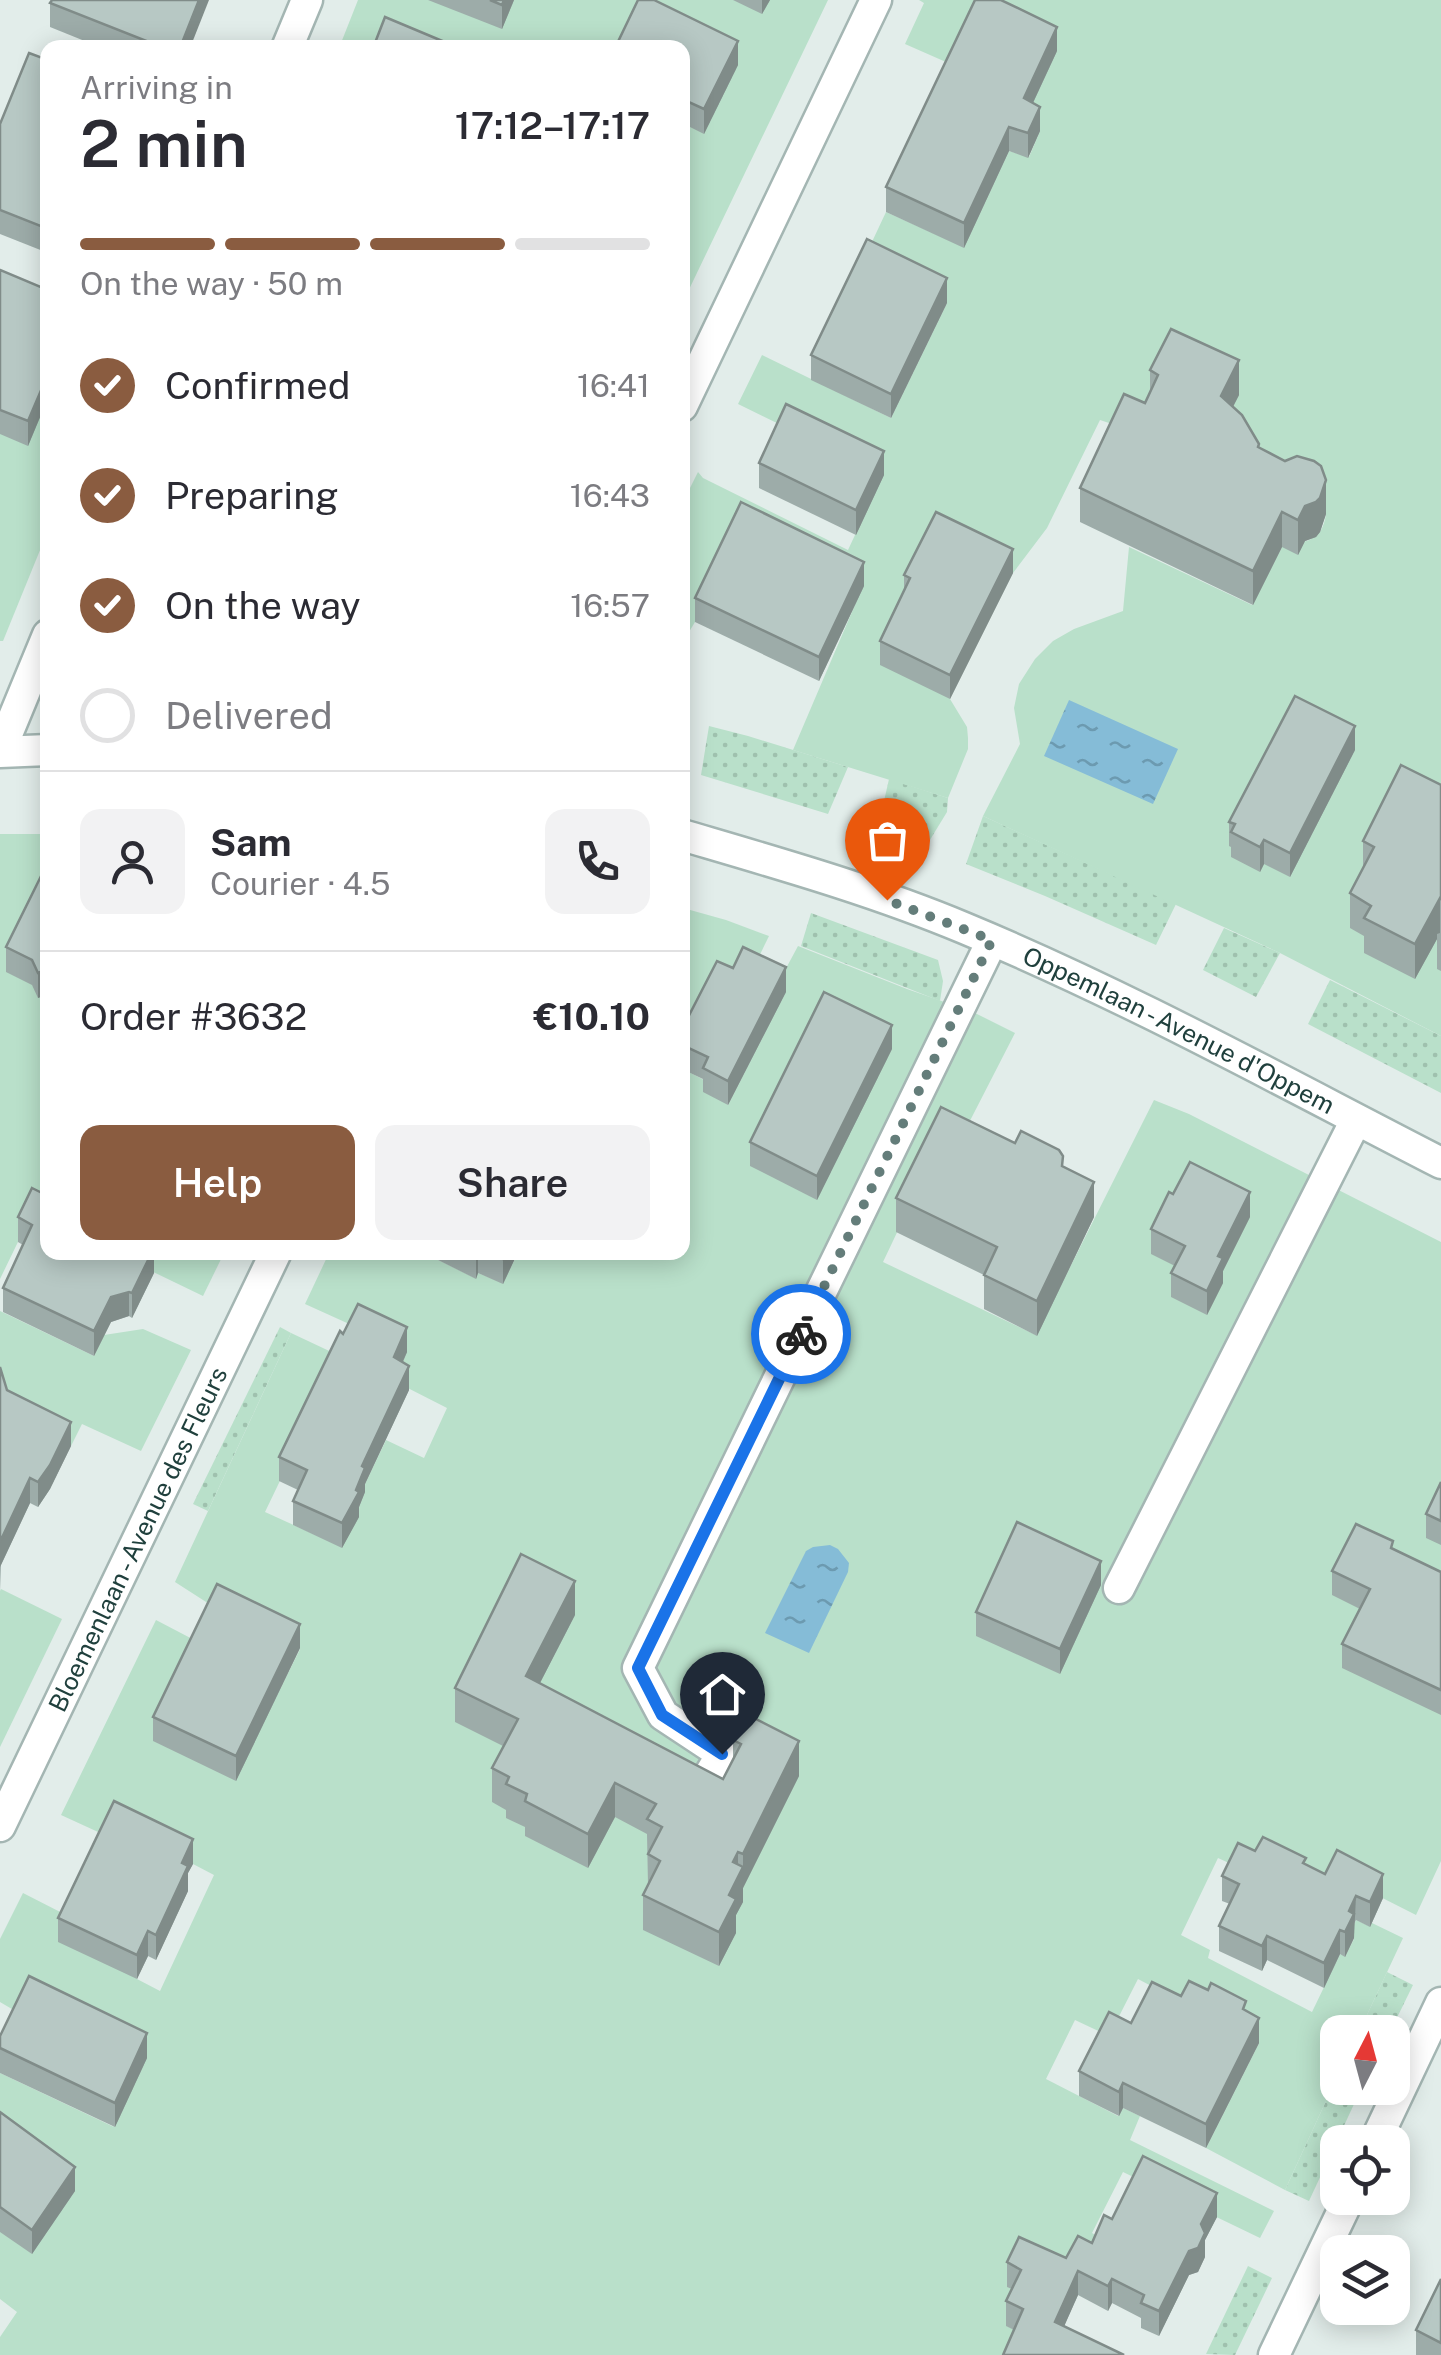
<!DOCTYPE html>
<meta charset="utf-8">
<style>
body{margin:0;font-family:"Public Sans",sans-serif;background:#f2f2f3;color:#2b2b33;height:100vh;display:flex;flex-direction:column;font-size:38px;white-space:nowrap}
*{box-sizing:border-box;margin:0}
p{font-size:32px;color:#7c7c81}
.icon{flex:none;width:55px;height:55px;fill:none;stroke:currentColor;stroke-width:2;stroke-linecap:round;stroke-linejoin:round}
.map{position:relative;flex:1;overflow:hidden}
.side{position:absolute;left:40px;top:40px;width:650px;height:1220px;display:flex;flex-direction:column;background:#fff;border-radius:20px;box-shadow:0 5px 25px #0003}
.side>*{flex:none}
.needle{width:65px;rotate:6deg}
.fabs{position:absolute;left:1320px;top:2015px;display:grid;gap:20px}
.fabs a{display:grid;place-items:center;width:90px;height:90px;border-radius:20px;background:#fff;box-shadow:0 5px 25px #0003;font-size:50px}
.pin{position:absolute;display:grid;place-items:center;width:85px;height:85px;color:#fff;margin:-102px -42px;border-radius:50% 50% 50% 0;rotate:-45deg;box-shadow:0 0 10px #0007}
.pin .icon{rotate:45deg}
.courier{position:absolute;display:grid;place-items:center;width:100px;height:100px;margin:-50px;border:8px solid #1a73e8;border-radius:50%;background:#fff;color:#222;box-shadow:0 2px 12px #0007}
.summary em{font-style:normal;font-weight:600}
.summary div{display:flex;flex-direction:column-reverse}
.summary{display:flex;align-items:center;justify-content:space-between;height:170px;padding:0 40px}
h1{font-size:65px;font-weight:600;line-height:75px}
.bar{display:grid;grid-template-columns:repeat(4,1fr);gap:15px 10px;align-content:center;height:120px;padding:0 40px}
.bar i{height:12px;border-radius:8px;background:#e1e1e2}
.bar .selected{background:#8a5c40}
.bar p{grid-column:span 4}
.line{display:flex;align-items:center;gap:25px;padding:0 40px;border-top:2px solid #e1e1e2}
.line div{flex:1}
.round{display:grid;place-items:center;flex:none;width:105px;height:105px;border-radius:20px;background:#f2f2f3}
ol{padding:0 40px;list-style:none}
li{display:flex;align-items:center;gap:30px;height:110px}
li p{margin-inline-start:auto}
li .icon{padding:10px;border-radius:50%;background:#8a5c40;color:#fff;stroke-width:4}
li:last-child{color:#7c7c81}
li i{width:55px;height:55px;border:5px solid #e1e1e2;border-radius:50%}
.cta{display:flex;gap:20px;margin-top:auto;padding:20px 40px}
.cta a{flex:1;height:115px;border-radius:20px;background:#8a5c40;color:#fff;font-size:40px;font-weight:600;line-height:115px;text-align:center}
.cta a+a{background:#f2f2f3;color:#2b2b33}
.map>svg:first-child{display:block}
</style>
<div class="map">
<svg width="1441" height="2355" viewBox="0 0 1441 2355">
<defs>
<pattern id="grass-dots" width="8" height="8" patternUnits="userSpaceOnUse" patternTransform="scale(2.5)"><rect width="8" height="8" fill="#b9e0ca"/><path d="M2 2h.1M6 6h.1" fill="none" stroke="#9fc1ae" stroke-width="1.8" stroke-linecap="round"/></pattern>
<pattern id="water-ripples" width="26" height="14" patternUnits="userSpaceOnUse" patternTransform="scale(2.5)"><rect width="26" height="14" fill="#85bcd7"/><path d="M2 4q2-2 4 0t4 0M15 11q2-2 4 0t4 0" fill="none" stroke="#6c9ab0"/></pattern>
</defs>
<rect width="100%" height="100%" fill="#e2edea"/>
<g fill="url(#grass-dots)">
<polygon points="709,726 748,736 848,767 828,814 701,775"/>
<polygon points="889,779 948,798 947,812 925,848 877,832"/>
<polygon points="983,816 1176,904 1156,945 1045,896 966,864"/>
<polygon points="811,913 938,960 943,981 940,1001 801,946"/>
<polygon points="1224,928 1280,953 1256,997 1203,970"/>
<polygon points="1330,980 1441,1036 1441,1093 1308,1024"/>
<polygon points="280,1327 291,1333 208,1511 193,1504"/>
<polygon points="1387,1972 1413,1985 1390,2032 1359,2032"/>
<polygon points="1331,2090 1355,2102 1309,2201 1285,2190"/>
<polygon points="1248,2266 1272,2278 1235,2355 1206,2354"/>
</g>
<g fill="#b9e0ca">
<polygon points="358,0 828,0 683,302 682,48 339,48"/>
<path d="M919,0H1441V1036L1280,953L983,816L1020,744L1014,708L1019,684L1035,659L1053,641L1074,629L1123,611L1129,547L1252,605L1282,547C1306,541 1322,542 1326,514L1221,430L1238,395L1150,404L1124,428L1100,420L1047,528L1013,573L936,536L950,699L967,727L968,738V749L948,798L793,750L863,586L695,622L683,642L682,504L698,472L703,478L848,550L883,475L738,404L762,355L891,418L947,303L863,261L886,212L964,247L1009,151L1029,157L1040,131L1024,122L955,66L905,44L924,3Z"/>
<polygon points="0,271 48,289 47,533 3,641 0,641"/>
<polygon points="0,834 48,834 47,886 32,985 47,994 47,1220 32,1213 0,1279"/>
<polygon points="683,908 726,920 769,936 750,975 683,1053"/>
<polygon points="798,946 907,989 973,1012 1015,1033 956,1148 940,1142 883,1262 1036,1335 1154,1100 1189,1114 1441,1242 1441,1861 1416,1915 1337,1875 1255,1875 1218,1858 1181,1935 1210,1950 1208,1958 1312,2012 1340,1954 1345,1956 1354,1939 1349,1936 1356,1920 1369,1926 1372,1923 1403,1938 1359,2032 1338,2032 1337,2077 1285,2190 1206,2148 1259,2043 1138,1979 1109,2036 1075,2020 1046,2079 1118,2116 1123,2108 1140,2116 1130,2140 1274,2211 1260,2238 1123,2172 1092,2233 1104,2240 1021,2295 1007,2326 1023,2334 1014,2355 0,2355 0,2337 17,2312 0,2299 0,2073 114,2127 22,2015 0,2002 0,1939 23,1893 70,1917 137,1979 160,1991 214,1875 193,1864 109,1837 61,1815 156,1620 200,1643 235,1780 300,1649 217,1609 175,1582 291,1333 340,1356 265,1512 342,1547 362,1490 386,1440 424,1458 447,1408 394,1381 358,1328 305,1304 329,1253 436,1253 434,1258 475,1278 478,1273 503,1283 518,1253 682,1252 683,1069 708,1082 728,1105 785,993 776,987"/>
<polygon points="114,1253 224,1253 203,1296"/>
<polygon points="0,1311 94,1356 104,1335 143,1329 191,1350 141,1451 82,1424 71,1446 0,1391"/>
<polygon points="1,1589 62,1619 0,1747 0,1591"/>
</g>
<g fill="url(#water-ripples)">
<polygon points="1069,700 1178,749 1153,804 1044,756"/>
<polygon points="830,1545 838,1549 849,1563 848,1572 809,1653 765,1633 806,1551 813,1547"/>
</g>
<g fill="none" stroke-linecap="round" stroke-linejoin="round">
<defs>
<g id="service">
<polyline points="1119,1588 1356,1120"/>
<polyline points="704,1784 722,1754 663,1715 638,1668 992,941"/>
</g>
<g id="minor">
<polyline points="287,48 307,0"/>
<polyline points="682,406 876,0"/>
<polyline points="0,751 48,635"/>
<polyline points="0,752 48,750"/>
<path id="s1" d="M682,835C777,863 873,890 964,928C1128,996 1283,1082 1441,1163"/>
<path id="s2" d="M0,1826L276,1252"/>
<polyline points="1375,2142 1441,2003"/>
<polyline points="1274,2355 1349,2198"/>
</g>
</defs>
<use href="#service" stroke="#a4b6b3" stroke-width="35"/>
<use href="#minor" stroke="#a4b6b3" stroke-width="35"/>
<use href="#service" stroke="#fff" stroke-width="30"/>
<use href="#minor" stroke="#fff" stroke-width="30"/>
</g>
<g fill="#9daca9">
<polygon points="428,0 514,0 502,29"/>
<polygon points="733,0 770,0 762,14"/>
<polygon points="50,3 190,48 102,48 50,27"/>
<polygon points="682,48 738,65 704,134 682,123"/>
<polygon points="1057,51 1033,103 1040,131 1028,158 1009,151 964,248 886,212 886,187"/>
<polygon points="48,60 48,253 0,234 0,124"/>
<polygon points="0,270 48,290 48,398 28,446 0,434"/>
<polygon points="947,303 891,418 811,380 811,355"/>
<polygon points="1150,370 1239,395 1233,407 1259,448 1326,514 1320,532 1316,537 1305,541 1298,555 1282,547 1253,605 1080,522 1080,488 1145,403 1150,393"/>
<polygon points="759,463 884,475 856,535 759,488"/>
<polygon points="1013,573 950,699 880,665 880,641 904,591 904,575"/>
<polygon points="864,586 819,681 695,622 695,598"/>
<polygon points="1355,750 1290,877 1264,864 1260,872 1231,857 1231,847 1229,846 1229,822"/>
<polygon points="1441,785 1441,971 1437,969 1437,939 1415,979 1364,953 1364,936 1350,928 1350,893 1363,869 1363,841"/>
<polygon points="48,862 48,994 38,998 32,985 6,972 6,947"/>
<polygon points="786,992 728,1105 703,1092 703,1079 682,1069 682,1029"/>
<polygon points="892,1049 817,1200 750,1166 750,1142"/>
<polygon points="1063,1166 1094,1217 1037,1336 984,1309 984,1275 896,1232 896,1198"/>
<polygon points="18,1217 154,1252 154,1273 132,1318 129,1316 111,1322 94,1356 3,1312 3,1288 23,1245 18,1242"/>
<polygon points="1250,1217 1223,1271 1223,1283 1207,1315 1171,1297 1171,1273 1175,1266 1151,1254 1151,1229"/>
<polygon points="434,1252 518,1252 503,1284 478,1273 476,1279 434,1258"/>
<polygon points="343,1334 407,1352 403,1362 409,1390 365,1484 365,1492 359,1507 359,1517 342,1548 293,1525 293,1501 298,1490 279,1481 279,1457"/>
<polygon points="0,1367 7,1390 71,1446 50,1489 38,1507 30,1503 1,1565 0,1591"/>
<polygon points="1441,1482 1441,1545 1426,1538 1426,1514"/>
<polygon points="1393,1549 1441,1572 1441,1715 1342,1668 1342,1644 1360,1609 1332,1595 1332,1571"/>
<polygon points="1101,1585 1060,1674 976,1636 976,1612"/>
<polygon points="575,1615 540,1683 723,1779 733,1759 733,1740 799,1776 743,1888 743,1902 736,1915 736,1933 719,1966 643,1930 643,1895 648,1885 647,1834 615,1817 588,1868 525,1836 525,1827 506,1818 506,1810 492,1802 492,1768 503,1746 455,1722 455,1688"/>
<polygon points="300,1648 236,1781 153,1741 153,1717"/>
<polygon points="1255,1851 1306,1865 1383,1898 1370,1927 1356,1920 1354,1924 1354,1938 1345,1957 1340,1954 1324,1988 1267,1960 1262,1971 1219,1951 1219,1926 1230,1904 1222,1901 1222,1876"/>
<polygon points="193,1864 188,1873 188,1891 156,1960 148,1956 137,1979 58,1942 58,1918"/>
<polygon points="1181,1996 1246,2011 1259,2043 1206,2148 1123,2108 1119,2116 1079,2096 1079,2071 1131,2023"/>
<polygon points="0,2036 147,2058 115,2127 0,2073"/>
<polygon points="0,2112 75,2191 32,2254 0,2232"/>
<polygon points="1217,2217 1205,2240 1205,2257 1198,2272 1189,2275 1159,2336 1141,2328 1141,2318 1112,2303 1108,2311 1078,2295 1064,2326 1014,2330 1006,2326 1006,2301 1012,2289 1007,2287 1007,2262 1066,2258 1092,2243 1112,2219"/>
<polygon points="1441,2279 1441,2355 1416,2355 1416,2330"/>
</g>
<g fill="#808c89">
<polygon points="199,0 209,0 190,48 180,48"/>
<polygon points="504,0 514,0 502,29 502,5"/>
<polygon points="762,0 770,0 762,14"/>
<polygon points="1057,27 1057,51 1024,122 1024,98"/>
<polygon points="738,41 738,65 704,134 704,109"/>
<polygon points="1040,107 1040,131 1028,158 1028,133"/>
<polygon points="1009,127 1009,151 964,248 964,223"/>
<polygon points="947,278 947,303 891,418 891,394"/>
<polygon points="1239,360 1239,395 1221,430 1221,396"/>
<polygon points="48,374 48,398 28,446 28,421"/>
<polygon points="884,451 884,475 856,535 856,510"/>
<polygon points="1326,480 1326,514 1320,532 1316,537 1305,541 1298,555 1298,520 1305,506"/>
<polygon points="1282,512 1282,547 1253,605 1253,571"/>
<polygon points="1013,549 1013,573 950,699 950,675"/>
<polygon points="864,562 864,586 819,681 819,657"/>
<polygon points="1355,726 1355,750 1290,877 1290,853"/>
<polygon points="1264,840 1264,864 1260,872 1260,847"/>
<polygon points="1440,898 1440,933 1437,934 1437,939 1415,979 1415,944"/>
<polygon points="786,967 786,992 728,1105 728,1081"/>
<polygon points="48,969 48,994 38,998 38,973"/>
<polygon points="892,1025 892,1049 817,1200 817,1176"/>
<polygon points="1094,1182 1094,1217 1037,1336 1037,1301"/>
<polygon points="1250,1192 1250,1217 1223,1271 1223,1283 1207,1315 1207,1291 1218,1256"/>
<polygon points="152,1252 154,1252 154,1273 132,1318 132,1293"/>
<polygon points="476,1252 478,1252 478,1273 476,1279"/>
<polygon points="506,1252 518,1252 503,1284 503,1259"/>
<polygon points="129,1292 129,1316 111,1322 94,1356 94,1331 111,1297"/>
<polygon points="407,1327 407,1352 394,1381 394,1357"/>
<polygon points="409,1366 409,1390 365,1484 365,1492 359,1507 359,1517 342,1548 342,1523 356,1490 362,1466"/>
<polygon points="71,1422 71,1446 50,1489 38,1507 38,1482"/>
<polygon points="30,1478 30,1503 0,1567 0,1542"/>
<polygon points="1101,1561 1101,1585 1060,1674 1060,1649"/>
<polygon points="575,1581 575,1615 526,1710 526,1676"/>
<polygon points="300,1624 300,1648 236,1781 236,1756"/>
<polygon points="799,1741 799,1776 743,1888 743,1854"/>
<polygon points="615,1783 615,1817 588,1868 588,1834"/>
<polygon points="193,1839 193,1864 188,1873 188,1891 156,1960 156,1935 182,1863"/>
<polygon points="738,1852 738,1876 743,1867 743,1902 736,1915 736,1933 719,1966 719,1932 729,1895 733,1862"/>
<polygon points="1383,1874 1383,1898 1370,1927 1370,1902"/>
<polygon points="1356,1896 1354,1938 1345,1957 1345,1932 1349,1911"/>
<polygon points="1340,1930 1340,1954 1324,1988 1324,1963"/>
<polygon points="148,1931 148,1956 137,1979 137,1955"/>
<polygon points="1267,1936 1267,1960 1262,1971 1262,1946"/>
<polygon points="1259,2018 1259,2043 1206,2148 1206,2124"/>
<polygon points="147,2033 147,2058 115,2127 115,2103"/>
<polygon points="1123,2083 1123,2108 1119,2116 1119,2092"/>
<polygon points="75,2167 75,2191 32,2254 32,2230"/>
<polygon points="1217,2193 1217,2217 1205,2240 1205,2257 1198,2272 1189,2275 1159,2336 1159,2311"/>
<polygon points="1078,2271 1078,2295 1055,2347 1055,2322"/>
<polygon points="1112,2279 1112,2303 1108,2311 1108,2286"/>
</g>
<g fill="#b7c8c4" stroke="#808c89" stroke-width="2.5">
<polygon points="52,0 199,0 180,48 164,48 50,3"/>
<polygon points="490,0 504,0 502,5"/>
<polygon points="638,0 654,0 738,41 704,109 682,99 682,48 615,48"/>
<polygon points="975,0 1001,0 1057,27 1024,98 1040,107 1028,133 1009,127 964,223 886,187"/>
<polygon points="385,17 459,48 373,48"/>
<polygon points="29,53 48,60 48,229 0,210 0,124"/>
<polygon points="867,239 947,278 891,394 811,355"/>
<polygon points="0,270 48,290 48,374 28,421 0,410"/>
<polygon points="1171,329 1239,360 1221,396 1242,415 1259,444 1258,447 1285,461 1297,456 1314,461 1321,466 1326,480 1320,498 1316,502 1305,506 1298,520 1282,512 1253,571 1080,488 1124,394 1145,403 1158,375 1150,370"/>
<polygon points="786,404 884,451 856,510 759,463"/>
<polygon points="741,502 864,562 819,657 695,598"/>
<polygon points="936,512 1013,549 950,675 880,641 910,578 904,575"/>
<polygon points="1295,696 1355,726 1290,853 1264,840 1260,847 1231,832 1235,824 1229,822"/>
<polygon points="1401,765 1441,785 1441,899 1440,898 1415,944 1364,918 1371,906 1350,893 1374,847 1363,841"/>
<polygon points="48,862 48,969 38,973 32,960 6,947"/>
<polygon points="743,947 786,967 728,1081 703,1068 708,1057 682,1045 682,1029 717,961 733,968"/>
<polygon points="824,992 892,1025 817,1176 750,1142"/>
<polygon points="941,1107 1015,1143 1021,1131 1059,1150 1063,1156 1062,1166 1094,1182 1037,1301 984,1275 997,1247 896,1198"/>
<polygon points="1190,1162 1250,1192 1218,1256 1223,1258 1207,1291 1171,1273 1185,1246 1151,1229 1169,1192 1173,1194"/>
<polygon points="32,1188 48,1196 48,1252 152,1252 132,1293 129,1292 111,1297 94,1331 3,1288 32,1225 18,1217"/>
<polygon points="488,1252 506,1252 503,1259"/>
<polygon points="358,1304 407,1327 394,1357 409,1366 362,1466 365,1468 356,1490 359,1492 342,1523 293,1501 307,1470 279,1457 340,1331 343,1334"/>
<polygon points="0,1367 7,1390 71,1422 50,1465 38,1482 30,1478 0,1542"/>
<polygon points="1441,1482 1441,1521 1426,1514"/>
<polygon points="1017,1522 1101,1561 1060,1649 976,1612"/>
<polygon points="1356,1524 1393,1541 1391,1548 1441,1572 1441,1690 1342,1644 1370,1589 1332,1571"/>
<polygon points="521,1554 575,1581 526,1676 723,1779 741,1744 733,1740 746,1714 799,1741 743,1854 738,1852 733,1862 743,1867 729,1895 736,1899 719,1932 643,1895 660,1861 648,1854 662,1827 647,1819 656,1804 615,1783 588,1834 525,1801 527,1794 506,1784 509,1777 492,1768 518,1719 455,1688"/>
<polygon points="217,1584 300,1624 236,1756 153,1717"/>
<polygon points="114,1801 193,1839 182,1863 188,1866 156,1935 148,1931 137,1955 58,1918"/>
<polygon points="1263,1837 1306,1858 1303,1863 1325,1874 1337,1850 1383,1874 1370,1902 1356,1896 1349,1911 1354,1914 1345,1932 1340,1930 1324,1963 1267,1936 1262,1946 1219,1926 1239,1884 1222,1876 1238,1843 1255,1851"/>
<polygon points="29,1976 147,2033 115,2103 0,2048 0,2036"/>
<polygon points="1189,1981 1208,1990 1211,1983 1246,2001 1243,2009 1259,2018 1206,2124 1123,2083 1119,2092 1079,2071 1109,2012 1131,2023 1152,1982 1181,1996"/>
<polygon points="0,2112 75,2167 32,2230 0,2207"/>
<polygon points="1143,2156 1217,2193 1201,2224 1205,2233 1198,2248 1189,2251 1159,2311 1141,2303 1144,2295 1112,2279 1108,2286 1078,2271 1055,2322 1124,2355 1003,2355 1023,2309 1006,2301 1021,2270 1007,2262 1019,2237 1066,2258 1078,2236 1092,2243 1104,2215 1112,2219"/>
<polygon points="1441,2279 1441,2343 1416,2330"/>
</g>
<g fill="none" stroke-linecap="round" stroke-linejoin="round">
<polyline stroke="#647d7a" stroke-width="10" stroke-dasharray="0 18" points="801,1334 992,940 887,900"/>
<polyline stroke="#1a73e8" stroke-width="12" points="722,1754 662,1715 638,1668 801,1334"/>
</g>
<g text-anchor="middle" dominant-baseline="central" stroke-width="8" stroke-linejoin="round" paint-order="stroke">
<g font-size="25" fill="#20403d" stroke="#f3f9f7">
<text stroke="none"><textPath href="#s1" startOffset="535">Oppemlaan - Avenue d'Oppem</textPath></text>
<text stroke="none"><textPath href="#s2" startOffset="318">Bloemenlaan - Avenue des Fleurs</textPath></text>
</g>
</g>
</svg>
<div class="fabs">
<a><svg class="needle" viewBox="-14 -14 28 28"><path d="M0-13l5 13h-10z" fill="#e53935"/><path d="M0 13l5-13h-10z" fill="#7c7c81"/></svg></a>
<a><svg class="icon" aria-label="locate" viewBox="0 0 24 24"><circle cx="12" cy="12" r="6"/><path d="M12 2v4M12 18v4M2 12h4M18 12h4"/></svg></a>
<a><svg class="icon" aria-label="layers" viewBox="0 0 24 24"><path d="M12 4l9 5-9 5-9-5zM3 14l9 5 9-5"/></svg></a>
</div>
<div class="pin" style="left:887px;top:900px;background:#ea580c"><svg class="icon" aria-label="bag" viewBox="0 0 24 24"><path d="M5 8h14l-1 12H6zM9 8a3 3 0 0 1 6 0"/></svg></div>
<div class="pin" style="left:722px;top:1754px;background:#1f2937"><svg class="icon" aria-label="home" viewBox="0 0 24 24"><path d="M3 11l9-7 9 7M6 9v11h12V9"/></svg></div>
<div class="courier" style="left:801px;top:1334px"><svg class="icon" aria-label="bike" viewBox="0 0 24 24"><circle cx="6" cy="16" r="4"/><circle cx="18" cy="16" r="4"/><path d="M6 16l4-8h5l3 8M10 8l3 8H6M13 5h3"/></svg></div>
<section class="side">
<div class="summary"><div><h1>2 min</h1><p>Arriving in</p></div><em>17:12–17:17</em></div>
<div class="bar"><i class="selected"></i><i class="selected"></i><i class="selected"></i><i></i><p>On the way · 50 m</p></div>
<ol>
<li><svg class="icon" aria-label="check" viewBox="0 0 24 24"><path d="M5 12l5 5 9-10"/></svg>Confirmed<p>16:41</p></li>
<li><svg class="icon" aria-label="check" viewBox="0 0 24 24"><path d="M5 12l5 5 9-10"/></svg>Preparing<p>16:43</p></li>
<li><svg class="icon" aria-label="check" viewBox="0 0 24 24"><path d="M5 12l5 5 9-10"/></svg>On the way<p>16:57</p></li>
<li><i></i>Delivered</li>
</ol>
<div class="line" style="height:180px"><a class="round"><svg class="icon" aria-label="person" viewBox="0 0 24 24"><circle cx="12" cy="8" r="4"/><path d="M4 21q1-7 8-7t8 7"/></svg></a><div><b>Sam</b><p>Courier · 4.5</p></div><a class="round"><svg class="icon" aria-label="phone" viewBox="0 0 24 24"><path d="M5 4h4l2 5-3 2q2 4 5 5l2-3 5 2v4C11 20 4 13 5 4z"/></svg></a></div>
<div class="line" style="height:130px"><div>Order #3632</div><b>€10.10</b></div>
<div class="cta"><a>Help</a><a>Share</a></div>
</section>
</div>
